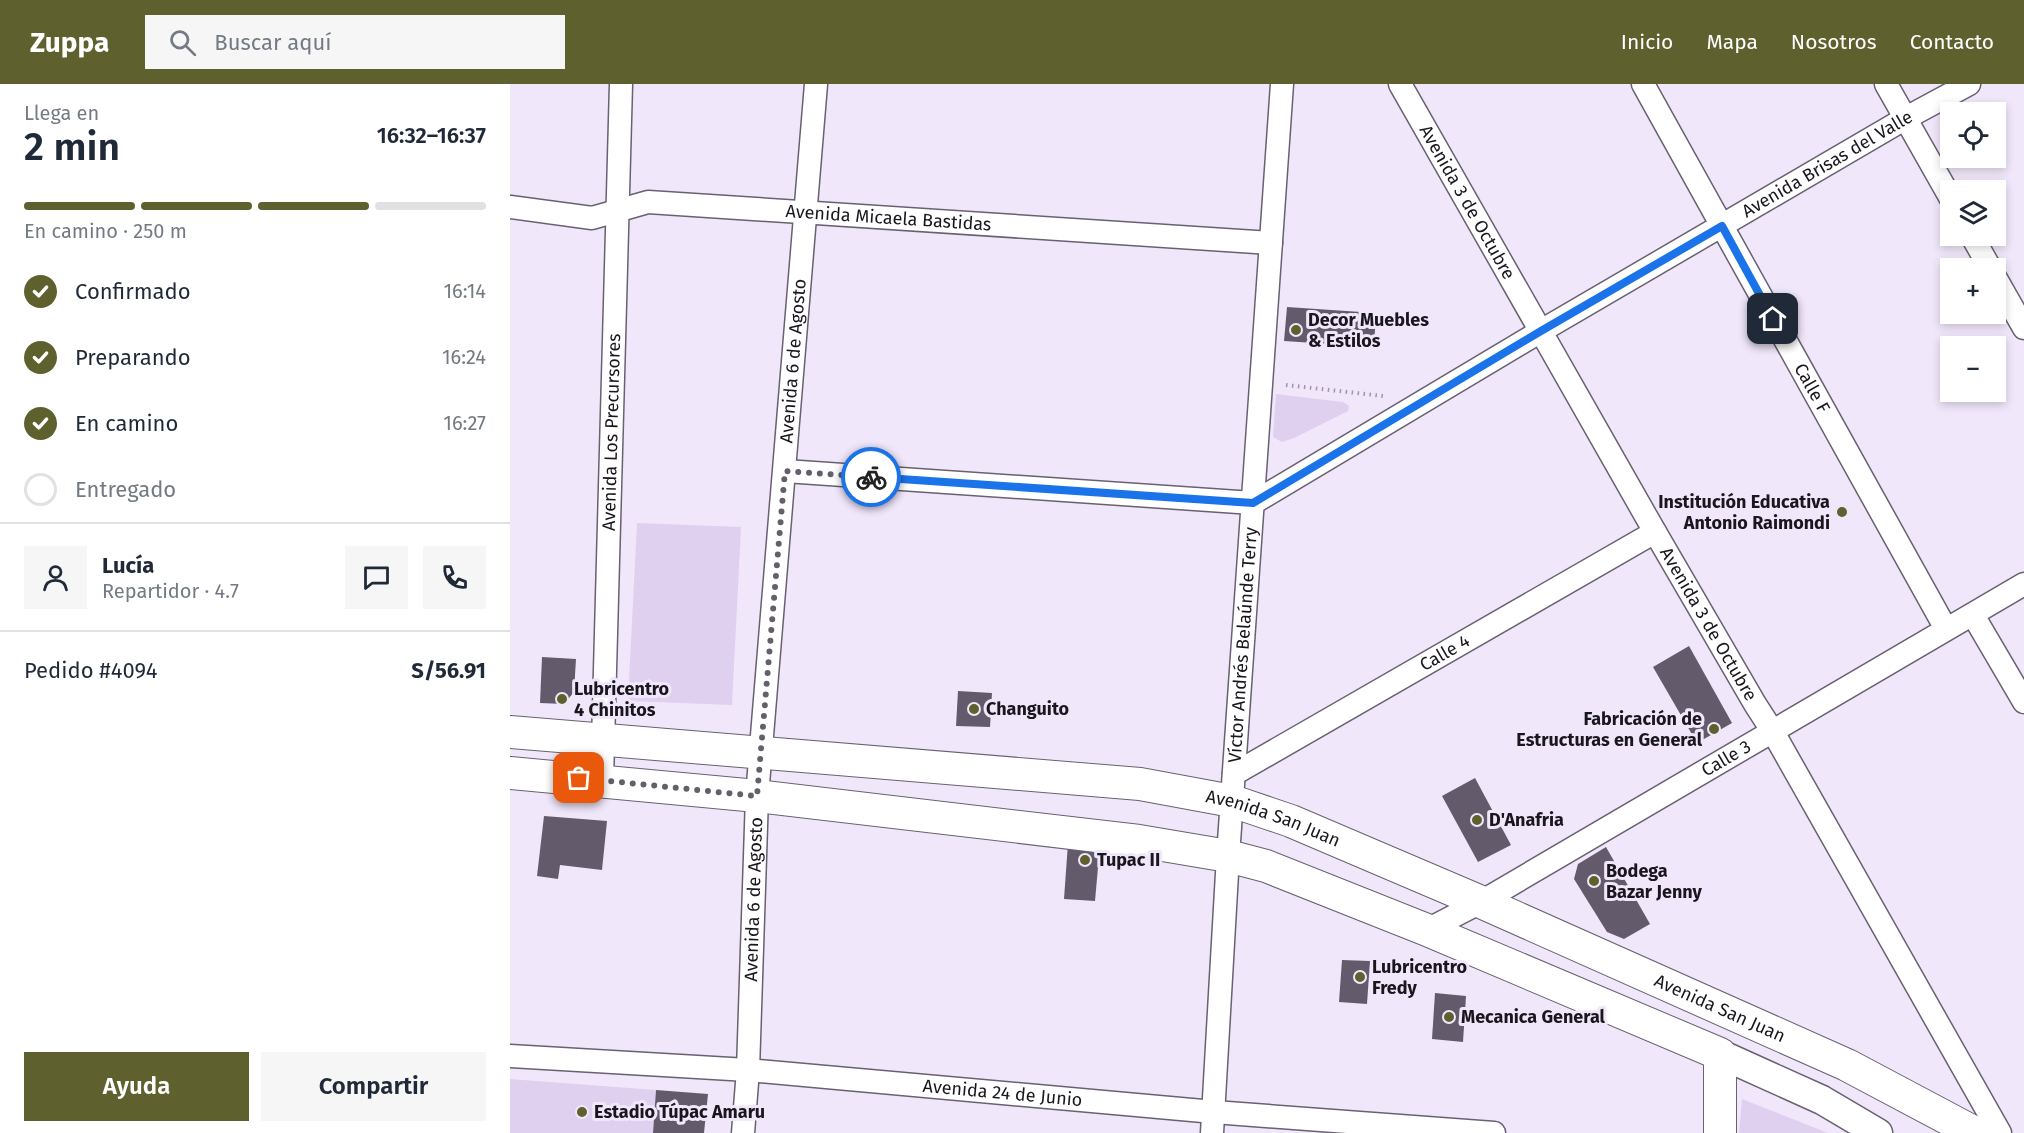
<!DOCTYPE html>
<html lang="es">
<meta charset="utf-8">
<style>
body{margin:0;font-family:"Fira Sans",sans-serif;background:#f6f6f7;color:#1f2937;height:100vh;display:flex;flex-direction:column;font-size:22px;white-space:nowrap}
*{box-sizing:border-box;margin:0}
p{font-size:20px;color:#747a83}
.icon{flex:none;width:33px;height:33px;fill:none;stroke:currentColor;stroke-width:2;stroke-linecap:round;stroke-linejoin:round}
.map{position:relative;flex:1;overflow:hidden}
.side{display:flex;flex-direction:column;background:#fff;width:510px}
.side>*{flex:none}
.controls{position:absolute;left:1430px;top:18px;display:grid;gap:12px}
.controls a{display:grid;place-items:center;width:66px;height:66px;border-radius:0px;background:#fff;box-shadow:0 3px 9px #0003;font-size:30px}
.pin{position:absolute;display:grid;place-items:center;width:51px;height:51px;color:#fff;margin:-26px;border-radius:12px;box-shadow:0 3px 9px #0006}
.courier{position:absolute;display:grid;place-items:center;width:60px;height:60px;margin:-30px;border:4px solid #1a73e8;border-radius:50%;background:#fff;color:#222;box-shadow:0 2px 8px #0007}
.headline em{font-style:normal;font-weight:600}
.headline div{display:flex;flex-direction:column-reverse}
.headline{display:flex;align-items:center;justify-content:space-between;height:102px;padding:0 24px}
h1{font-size:39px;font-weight:600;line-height:45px}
.bar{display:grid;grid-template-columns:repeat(4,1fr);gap:9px 6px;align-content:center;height:72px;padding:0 24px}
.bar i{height:8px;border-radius:4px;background:#e0e1e3}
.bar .selected{background:#5e612e}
.bar p{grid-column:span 4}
.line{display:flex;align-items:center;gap:15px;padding:0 24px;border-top:2px solid #e0e1e3}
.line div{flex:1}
.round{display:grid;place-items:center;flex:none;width:63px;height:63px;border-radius:0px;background:#f6f6f7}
ol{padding:0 24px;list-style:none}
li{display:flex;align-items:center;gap:18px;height:66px}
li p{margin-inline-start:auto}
li .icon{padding:6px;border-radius:50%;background:#5e612e;color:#fff;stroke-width:4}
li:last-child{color:#747a83}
li i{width:33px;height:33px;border:3px solid #e0e1e3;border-radius:50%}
.button{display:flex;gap:12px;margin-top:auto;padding:12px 24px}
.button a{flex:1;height:69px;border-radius:0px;background:#5e612e;color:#fff;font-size:24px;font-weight:600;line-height:69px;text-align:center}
.button a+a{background:#f6f6f7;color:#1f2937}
header{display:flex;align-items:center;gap:36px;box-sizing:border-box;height:84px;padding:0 30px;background:#5e612e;color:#fff}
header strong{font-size:28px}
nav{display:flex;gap:33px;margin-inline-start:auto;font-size:21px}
.search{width:420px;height:54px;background:#f6f6f7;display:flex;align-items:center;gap:15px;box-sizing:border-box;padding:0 21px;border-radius:0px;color:#747a83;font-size:22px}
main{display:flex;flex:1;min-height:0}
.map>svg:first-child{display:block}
</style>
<header>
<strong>Zuppa</strong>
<div class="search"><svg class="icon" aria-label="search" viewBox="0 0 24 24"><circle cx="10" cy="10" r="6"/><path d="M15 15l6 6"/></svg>Buscar aquí</div>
<nav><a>Inicio</a><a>Mapa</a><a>Nosotros</a><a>Contacto</a></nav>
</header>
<main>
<section class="side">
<div class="headline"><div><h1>2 min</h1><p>Llega en</p></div><em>16:32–16:37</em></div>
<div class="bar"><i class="selected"></i><i class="selected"></i><i class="selected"></i><i></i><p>En camino · 250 m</p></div>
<ol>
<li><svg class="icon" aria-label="check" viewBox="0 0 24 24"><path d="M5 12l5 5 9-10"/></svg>Confirmado<p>16:14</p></li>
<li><svg class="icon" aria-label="check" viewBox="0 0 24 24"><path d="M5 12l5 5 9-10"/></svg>Preparando<p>16:24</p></li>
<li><svg class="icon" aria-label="check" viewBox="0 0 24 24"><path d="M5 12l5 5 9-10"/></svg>En camino<p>16:27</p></li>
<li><i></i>Entregado</li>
</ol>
<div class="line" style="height:108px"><a class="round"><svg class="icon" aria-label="person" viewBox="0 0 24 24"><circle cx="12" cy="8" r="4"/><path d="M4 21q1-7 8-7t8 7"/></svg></a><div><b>Lucía</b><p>Repartidor · 4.7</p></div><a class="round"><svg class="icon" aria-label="chat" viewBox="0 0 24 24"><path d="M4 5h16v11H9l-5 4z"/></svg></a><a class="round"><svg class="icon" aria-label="phone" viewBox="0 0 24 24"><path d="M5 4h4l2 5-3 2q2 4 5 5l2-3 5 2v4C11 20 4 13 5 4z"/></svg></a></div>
<div class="line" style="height:78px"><div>Pedido #4094</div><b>S/56.91</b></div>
<div class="button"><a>Ayuda</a><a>Compartir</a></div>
</section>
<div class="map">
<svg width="1514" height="1049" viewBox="0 0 1514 1049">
<rect width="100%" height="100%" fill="#f1e7fb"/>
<g fill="#dfd0f0">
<polygon points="766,310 833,318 839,322 838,327 784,354 772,358 763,353"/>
<polygon points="127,439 231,443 222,621 118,617"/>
<polygon points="0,995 146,1006 143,1049 0,1049"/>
<polygon points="1232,1015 1318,1049 1229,1049"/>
</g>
<g fill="#635b6b">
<polygon points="777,223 866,229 864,263 774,257"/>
<polygon points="1179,562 1222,639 1187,659 1143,583"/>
<polygon points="32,573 66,575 64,608 54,620 30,619"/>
<polygon points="448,607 482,609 480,643 446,642"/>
<polygon points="965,694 1001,761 968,778 932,712"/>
<polygon points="34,732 97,737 92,786 50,781 48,795 27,792"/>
<polygon points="558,759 590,761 585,817 554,815"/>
<polygon points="1096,763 1140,840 1114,855 1097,848 1064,795 1068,780"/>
<polygon points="832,876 860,877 857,920 829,918"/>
<polygon points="925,909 956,912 953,958 922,955"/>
<polygon points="146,1006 198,1010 194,1049 143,1049"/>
</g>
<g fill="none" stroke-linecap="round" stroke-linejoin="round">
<defs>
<g id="minor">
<path id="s1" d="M890,0L1145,448L1245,620L1263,648L1490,1049"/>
<path id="s2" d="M1133,0L1436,545"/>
<polyline points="1376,0 1440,113"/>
<path id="s3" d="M0,123L82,134L138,118L761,159"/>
<polyline points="1462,152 1480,184"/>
<polyline points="1485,193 1514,244"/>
<path id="s4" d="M275,387L743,419L1031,247L1396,34L1459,0"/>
<polyline points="1463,531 1514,618"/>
<path id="s5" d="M724,690L1145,448"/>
<path id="s6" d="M92,696L111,0"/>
<path id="s7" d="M917,846L971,818L1514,500"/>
<path id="s8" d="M0,972L238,986L704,1028L984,1049"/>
<path id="s9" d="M233,1049L238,986L247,712L306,0"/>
<path id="s10" d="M702,1049L718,772L772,0"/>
</g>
<polyline id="tertiary" points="1210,970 1312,1016 1368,1049"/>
<g id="secondary">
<path id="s11" d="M0,648L630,700L722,717L781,737L971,818L1337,981L1465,1049"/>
<polyline points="0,689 247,712 629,757 718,772 756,782 917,846 1210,970 1210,1049"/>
</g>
</defs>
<use href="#minor" stroke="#696071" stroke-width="25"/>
<use href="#tertiary" stroke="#696071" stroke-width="31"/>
<use href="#secondary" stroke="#696071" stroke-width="34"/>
<polyline stroke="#9c95a4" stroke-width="4" stroke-dasharray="1.5 4.5" stroke-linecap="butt" points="776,301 873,312"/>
<use href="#minor" stroke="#fff" stroke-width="22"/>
<use href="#tertiary" stroke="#fff" stroke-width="28"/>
<use href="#secondary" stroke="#fff" stroke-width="32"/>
</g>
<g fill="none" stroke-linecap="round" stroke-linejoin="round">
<polyline stroke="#655f6b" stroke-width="6" stroke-dasharray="0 10.8" points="69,694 247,712 275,387 361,393"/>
<polyline stroke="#1a73e8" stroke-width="8" points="361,393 743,419 1031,247 1212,142 1263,235"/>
</g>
<g fill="#5e612e" stroke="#f1e7fb" stroke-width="2">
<circle cx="786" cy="246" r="6"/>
<circle cx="1332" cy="428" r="6"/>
<circle cx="52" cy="615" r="6"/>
<circle cx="464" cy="625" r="6"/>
<circle cx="1204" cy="645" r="6"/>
<circle cx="967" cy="736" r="6"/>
<circle cx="575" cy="776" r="6"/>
<circle cx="1084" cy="797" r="6"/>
<circle cx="850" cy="893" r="6"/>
<circle cx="939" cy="933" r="6"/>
<circle cx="72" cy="1028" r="6"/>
</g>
<g text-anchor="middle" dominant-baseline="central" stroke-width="6" stroke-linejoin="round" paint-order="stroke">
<g font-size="18" fill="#19161d" stroke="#f1e7fb">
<text stroke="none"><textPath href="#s4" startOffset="1136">Avenida Brisas del Valle</textPath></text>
<text stroke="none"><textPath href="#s1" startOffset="136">Avenida 3 de Octubre</textPath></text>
<text stroke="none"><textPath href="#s3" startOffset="382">Avenida Micaela Bastidas</textPath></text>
<text stroke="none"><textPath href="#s9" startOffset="774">Avenida 6 de Agosto</textPath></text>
<text stroke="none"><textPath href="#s2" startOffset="348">Calle F</textPath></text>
<text stroke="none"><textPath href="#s6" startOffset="348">Avenida Los Precursores</textPath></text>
<text stroke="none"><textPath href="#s1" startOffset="622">Avenida 3 de Octubre</textPath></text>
<text stroke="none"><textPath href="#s10" startOffset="489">Víctor Andrés Belaúnde Terry</textPath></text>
<text stroke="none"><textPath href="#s5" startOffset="243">Calle 4</textPath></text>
<text stroke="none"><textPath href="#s7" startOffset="345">Calle 3</textPath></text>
<text stroke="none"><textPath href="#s11" startOffset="770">Avenida San Juan</textPath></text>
<text stroke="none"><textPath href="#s9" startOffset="234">Avenida 6 de Agosto</textPath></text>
<text stroke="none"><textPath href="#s11" startOffset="1256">Avenida San Juan</textPath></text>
<text stroke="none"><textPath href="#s8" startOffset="494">Avenida 24 de Junio</textPath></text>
</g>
<g font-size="18" font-weight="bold" fill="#19161d" stroke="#f1e7fb" text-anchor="start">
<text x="798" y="236">Decor Muebles<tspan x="798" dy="21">&amp; Estilos</tspan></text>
<text x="1320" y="418" text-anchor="end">Institución Educativa<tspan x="1320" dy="21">Antonio Raimondi</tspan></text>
<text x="64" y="605">Lubricentro<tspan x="64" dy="21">4 Chinitos</tspan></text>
<text x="476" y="625">Changuito</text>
<text x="1192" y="635" text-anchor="end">Fabricación de<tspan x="1192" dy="21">Estructuras en General</tspan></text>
<text x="979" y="736">D'Anafria</text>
<text x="587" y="776">Tupac II</text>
<text x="1096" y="787">Bodega<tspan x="1096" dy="21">Bazar Jenny</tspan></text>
<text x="862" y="883">Lubricentro<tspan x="862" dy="21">Fredy</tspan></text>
<text x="951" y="933">Mecanica General</text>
<text x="84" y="1028">Estadio Túpac Amaru</text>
</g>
</g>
</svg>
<div class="controls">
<a><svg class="icon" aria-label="locate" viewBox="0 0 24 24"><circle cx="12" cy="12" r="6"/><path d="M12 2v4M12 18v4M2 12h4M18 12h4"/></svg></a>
<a><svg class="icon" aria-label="layers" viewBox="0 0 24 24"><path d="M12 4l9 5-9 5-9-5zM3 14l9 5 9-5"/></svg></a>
<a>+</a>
<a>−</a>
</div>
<div class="pin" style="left:69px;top:694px;background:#ea580c"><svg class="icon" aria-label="bag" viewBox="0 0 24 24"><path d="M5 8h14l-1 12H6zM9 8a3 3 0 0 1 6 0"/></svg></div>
<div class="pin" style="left:1263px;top:235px;background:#1f2937"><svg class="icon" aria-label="home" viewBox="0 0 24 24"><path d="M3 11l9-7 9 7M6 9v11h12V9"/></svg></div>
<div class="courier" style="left:361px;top:393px"><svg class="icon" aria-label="bike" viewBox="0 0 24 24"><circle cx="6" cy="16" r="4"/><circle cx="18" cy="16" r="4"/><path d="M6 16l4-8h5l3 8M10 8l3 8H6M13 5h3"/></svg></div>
</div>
</main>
